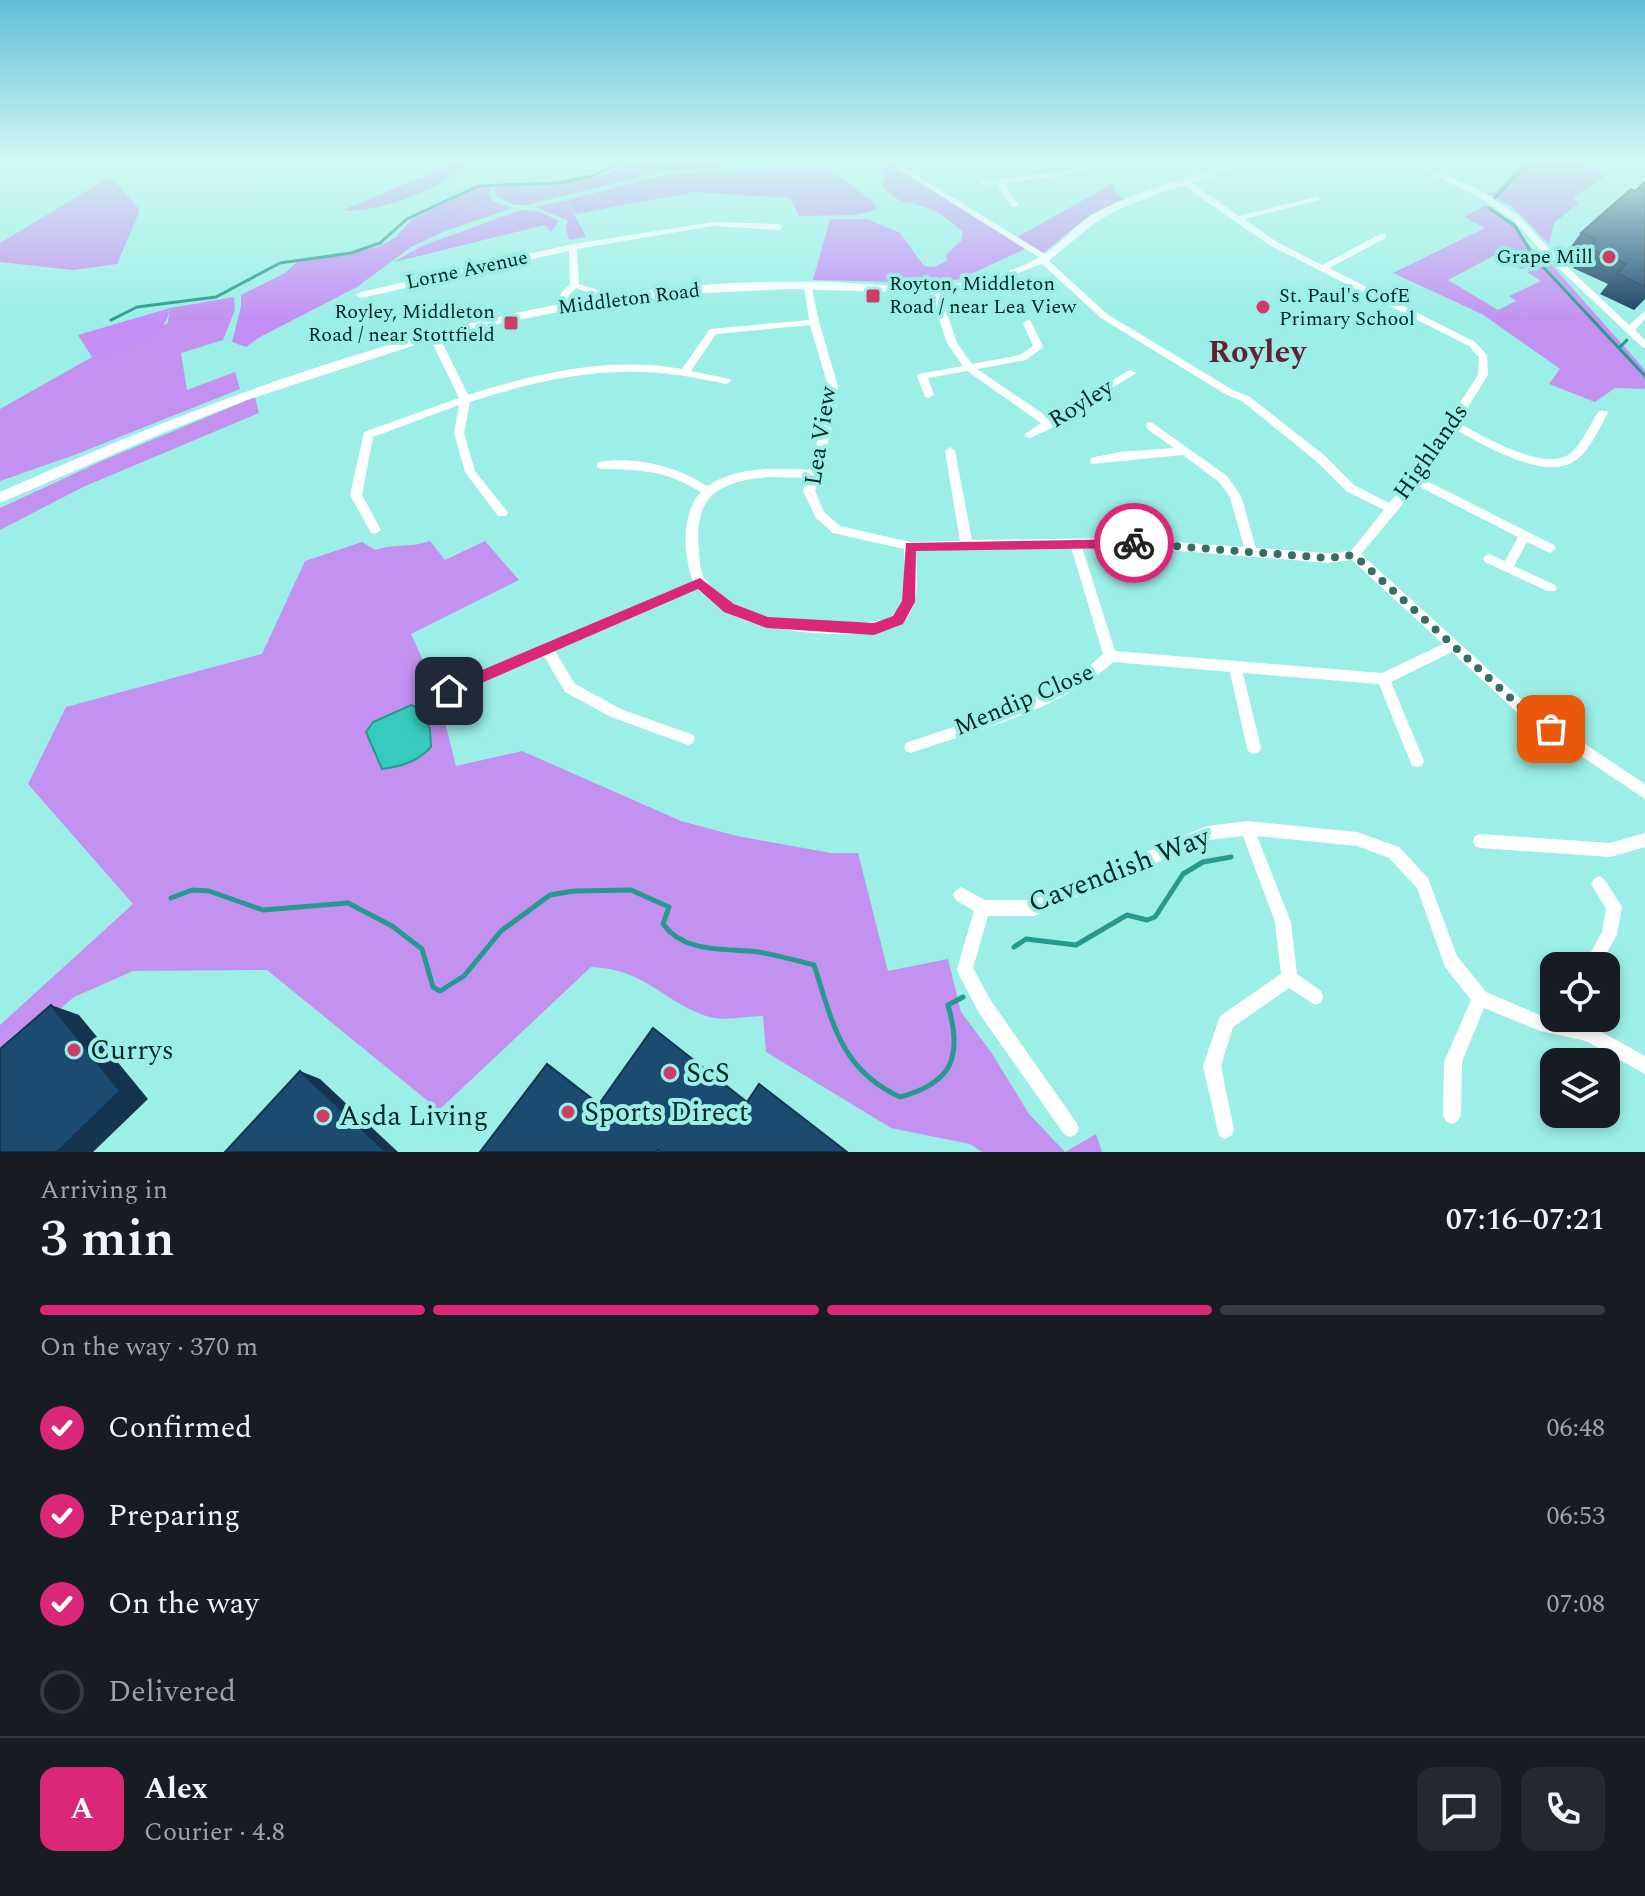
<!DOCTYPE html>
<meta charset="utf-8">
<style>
body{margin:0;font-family:Spectral,serif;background:#242831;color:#f1f3f6;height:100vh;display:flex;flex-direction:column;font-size:30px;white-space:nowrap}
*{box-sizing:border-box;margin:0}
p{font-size:26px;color:#9ea1a6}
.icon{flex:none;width:44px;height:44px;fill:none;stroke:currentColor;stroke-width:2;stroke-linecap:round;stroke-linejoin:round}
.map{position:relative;height:1152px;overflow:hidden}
.details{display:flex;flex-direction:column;background:#171b24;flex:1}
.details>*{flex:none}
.tools{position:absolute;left:1540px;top:952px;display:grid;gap:16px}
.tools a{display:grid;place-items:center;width:80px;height:80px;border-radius:16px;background:#171b24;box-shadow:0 4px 12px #0003;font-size:40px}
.pin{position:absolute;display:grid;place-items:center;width:68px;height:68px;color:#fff;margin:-34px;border-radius:16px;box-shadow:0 4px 12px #0006}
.courier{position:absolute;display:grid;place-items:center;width:80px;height:80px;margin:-40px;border:6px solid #db2777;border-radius:50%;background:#fff;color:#222;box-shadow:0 2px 10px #0007}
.head em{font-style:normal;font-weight:600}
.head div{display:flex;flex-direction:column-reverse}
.head{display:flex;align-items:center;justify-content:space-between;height:136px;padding:0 40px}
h1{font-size:52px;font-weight:600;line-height:60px}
.bar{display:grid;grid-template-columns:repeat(4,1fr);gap:12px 8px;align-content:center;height:96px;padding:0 40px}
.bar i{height:10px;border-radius:6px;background:#363941}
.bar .active{background:#db2777}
.bar p{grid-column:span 4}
.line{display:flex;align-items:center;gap:20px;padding:0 40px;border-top:2px solid #363941}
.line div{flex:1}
.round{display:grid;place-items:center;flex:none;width:84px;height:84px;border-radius:16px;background:#242831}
ol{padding:0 40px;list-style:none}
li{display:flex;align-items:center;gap:24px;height:88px}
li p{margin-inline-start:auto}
li .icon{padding:8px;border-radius:50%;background:#db2777;color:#fff;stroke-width:4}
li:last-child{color:#9ea1a6}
li i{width:44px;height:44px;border:4px solid #363941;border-radius:50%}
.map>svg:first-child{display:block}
</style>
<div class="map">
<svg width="1645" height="1152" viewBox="0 0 1645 1152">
<rect width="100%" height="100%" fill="#9befe6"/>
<g fill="#c392f1">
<polygon points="1525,159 1586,159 1578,163 1606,176 1574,197 1578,204 1554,223 1549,244 1514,208 1490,194 1498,190"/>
<polygon points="108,178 117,184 140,210 117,264 73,270 0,262 0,243"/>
<polygon points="1114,183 1115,192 1125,200 1090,215 1042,254 1017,237"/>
<polygon points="567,200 586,237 569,240 566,230 567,220 535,207"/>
<polygon points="493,201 513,208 445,231 472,208"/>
<polygon points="1486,205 1509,220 1541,260 1522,269 1495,255 1448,280 1498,310 1516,301 1509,296 1541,281 1527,272 1550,263 1645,370 1645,389 1615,388 1595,402 1549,384 1560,369 1482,314 1393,273 1485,228 1464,217"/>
<polygon points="234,297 235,310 223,340 181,353 187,390 235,372 240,389 77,454 0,481 0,409 92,357 168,323 170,308"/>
<polygon points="255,397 259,413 83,487 0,530 0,508 104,460"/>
<path d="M430,541L445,560L485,541L519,580L411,634L437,691L456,766L522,751L681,821L737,836L831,853H858L888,971L948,959L961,1012L991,1052L1029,1114L1065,1152L1096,1134L1102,1152H982L970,1144L891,1128L766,1052L763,1016C747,1016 721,1022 706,1016C661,1000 645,969 591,967L439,1110L267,970L133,971L74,997L0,1060V1025L133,904L28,784L66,707L262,654L305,561L362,542L375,550C394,543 412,548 430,541Z"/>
</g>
<g fill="#c48ff5">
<path d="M446,159H474C451,185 377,215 343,210L447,167Z"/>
<path d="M633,159H722L745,165L664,171L527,205H515L496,197L495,187C530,184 610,185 633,159Z"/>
<path d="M889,162L1025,249L960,279L940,283L813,280L830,219H868L900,233L924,266L934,267L947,261L946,255L961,241L963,232C953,223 942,214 930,209C908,200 903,208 883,187L884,168Z"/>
<polygon points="812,169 835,173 875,204 876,210 855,215 799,216 790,198 694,192 576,214 567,200 670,174"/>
<polygon points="491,186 489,196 493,201 472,208 445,231 411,247 357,287 260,337 246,347 232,342 241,307 241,295 285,273 297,262 378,247 396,237 412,219 478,187"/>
<polygon points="521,210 539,211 559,221 551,232 545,225 394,262 422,246"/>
<path d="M170,308C164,345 123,346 92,357L78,335Z"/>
</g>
<path fill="#37cbbf" stroke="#279a90" stroke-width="2" d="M411,705L421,709L430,729L431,747C417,762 402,766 382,769L366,732L373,722Z"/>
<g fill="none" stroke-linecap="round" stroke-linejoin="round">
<g stroke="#279a90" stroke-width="3">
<polyline points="0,164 6,159"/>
<polyline points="1495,198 1531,159"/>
<polyline points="1489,208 1515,226 1534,257"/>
<polyline points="1544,268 1645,376"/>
<polyline points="111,320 137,307 216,297 280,263 351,253 380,243 407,219 478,186 557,183 592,176 629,159"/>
<polyline points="1619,348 1627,340"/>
</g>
<g stroke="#279a90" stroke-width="5">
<path d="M171,898L192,890L209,891L263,910L348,903L392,926L422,949L433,987L440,991L464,976L501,931L550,895L574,891L631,890L669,907L663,924C685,954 725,948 758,952C777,955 795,960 814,965C833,1023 840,1069 900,1097C952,1083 963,1058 948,1005L963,997"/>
<polyline points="1014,947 1026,939 1076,945 1127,915 1147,920 1155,917 1183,874 1203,862 1231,857"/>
</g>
<g fill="#fff" fill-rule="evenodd">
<path d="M882,159H891L1048,256V260L1107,314L1233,390L1250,397L1324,455L1354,485L1389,503L1412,477L1478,375L1479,358L1469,346L1271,246L1181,184V180H1187L1239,216L1319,196V200L1244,219L1277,242L1322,265L1380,234H1386V238L1329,268L1475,342L1487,355L1488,375L1458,423C1482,435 1546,474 1571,453C1583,442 1590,424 1599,411H1607L1608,413C1599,428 1591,449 1576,460C1545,483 1483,444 1454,429L1423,479L1554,545L1556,548L1550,553L1527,542L1514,566L1555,585L1557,588L1555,591H1547L1485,562L1483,559L1485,556L1489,554L1505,561L1518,537L1418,486L1361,554L1531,708L1645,784V799L1521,716L1452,652L1391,682L1424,761L1422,766L1417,767L1412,766L1379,684L1243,673L1261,748L1259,752L1254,754L1249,752L1247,748L1230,672L1113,662C1063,709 975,731 911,753L906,751L904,747L906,743C971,719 1052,703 1103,654L1071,547L916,550C916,572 922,605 903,622C877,644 775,632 744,620C727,613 711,603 698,589L555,651L575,684L621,709L693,735L695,739L693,743L688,745L611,717L565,692L544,656L454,695L449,697L444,695L442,691L444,687L693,581C683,555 681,513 701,492C665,470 642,470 602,469L598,468L597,465L598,462C635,456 676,466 707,486C738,466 775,468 809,470L824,419L828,386L810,325L716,334L691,371L730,379L731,381L726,384C710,381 694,377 677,375C606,365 537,380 470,402L464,433L475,471L506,510L508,513L506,516H498L465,472L454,433L459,405L373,437L362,495L381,530L375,534L371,533L350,495L364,432L459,398L429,336L434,333L439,336L468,395C536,373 610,356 682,369L710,329L809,320L804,286L808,283L811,284L819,322L838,386L834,419L815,491L824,512L840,526L910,542L960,541L945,451L950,447L955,451L972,540L1119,538L1244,547L1230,497L1219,482L1183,455L1091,464L1090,461L1091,458L1119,452L1174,448L1147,429L1146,426L1147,423L1151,422L1227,476L1241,496L1256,548L1328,553L1351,551L1384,510L1346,491L1316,461L1242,401L1225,394L1101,318L1040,262V258ZM770,477L807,478L803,491L816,518L833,533L904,549C904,568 910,600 894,614C875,631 781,622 756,614C739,608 722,598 710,585C700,576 700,564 699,551C693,496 718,481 770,477ZM1119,546L1328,563L1352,560L1443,644L1382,673L1115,651L1082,547Z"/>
<polygon points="1091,159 1100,159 1077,174 1004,183 1019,205 1015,207 1012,207 997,184 984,185 980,183 984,181 1072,170"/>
<polygon points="1400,159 1410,159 1483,192 1519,216 1557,257 1629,325 1645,311 1645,319 1635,330 1645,340 1645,348 1642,347 1551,261 1513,220 1477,196"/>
<polygon points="713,222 779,224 783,227 779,230 713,226 577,249 579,284 607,293 611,299 609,301 603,301 600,297 576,288 570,294 568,306 563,309 558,306 561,293 570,284 569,251 361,298 356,295 361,292 573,244"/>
<polygon points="934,286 939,289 957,343 972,364 1020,355 1033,346 1023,323 1028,320 1031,321 1043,347 1041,349 1026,360 977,369 1049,418 1128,371 1131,370 1136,373 1055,424 1054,427 1030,438 1026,437 1025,434 1041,423 967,371 928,378 934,395 929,398 925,397 917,376 918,374 963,366 947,343 929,289"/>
<polygon points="1247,821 1357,832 1399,847 1428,878 1457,956 1486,992 1540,1015 1589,1025 1645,1056 1645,1074 1586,1041 1540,1031 1484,1008 1462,1062 1461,1115 1458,1121 1452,1124 1446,1121 1443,1115 1444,1062 1471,1000 1445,967 1417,888 1389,858 1357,846 1257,836 1291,922 1297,974 1321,991 1323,997 1321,1003 1315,1005 1289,988 1233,1027 1221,1066 1234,1130 1231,1136 1225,1139 1219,1136 1203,1066 1218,1022 1220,1016 1281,974 1275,922 1243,836 1208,840 1034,916 988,916 973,968 991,1001 1076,1122 1079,1128 1076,1134 1070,1137 1064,1134 979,1013 959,975 957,969 974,911 956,900 953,895 956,890 961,887 985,900 1034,900 1207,826"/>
<polygon points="1645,833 1645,847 1610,857 1480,848 1475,846 1473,841 1475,836 1480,834 1610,843"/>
<polygon points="1599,876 1604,879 1622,907 1617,934 1600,966 1583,966 1602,932 1606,909 1591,884 1594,879"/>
</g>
<path fill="#fff" fill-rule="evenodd" d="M1251,159H1267L1162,192L1122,208L1096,222L1047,262L991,283L932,293L790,289L686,294L578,308L493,325L412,346L247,400L165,432L0,503V492C213,397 433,315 667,288C721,282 777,281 831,282C877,284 924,291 970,281C997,276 1026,267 1049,251C1065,239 1078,223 1095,213C1144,187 1198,174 1251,159Z"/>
</g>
<polygon fill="#184062" points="1645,182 1645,299 1634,310 1600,294 1608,284 1573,268 1580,259 1566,253 1581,233"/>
<g fill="#143450">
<polygon points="51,1005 79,1015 148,1099 93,1152 57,1152"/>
<polygon points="300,1071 320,1079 398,1152 386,1152"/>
</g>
<g fill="#1c4b72" stroke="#143450" stroke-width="2">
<polygon points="1645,182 1645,287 1617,273 1626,264 1588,248 1597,239 1581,233 1631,189 1635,191"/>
<polygon points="51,1005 120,1091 57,1152 0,1152 0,1049"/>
<polygon points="653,1028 747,1102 759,1084 847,1152 661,1152 658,1150 657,1152 480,1152 547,1064 599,1104"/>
<polygon points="300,1071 386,1152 225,1152"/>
</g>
<linearGradient id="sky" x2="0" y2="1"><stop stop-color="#61bdd8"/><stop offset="0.5" stop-color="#d2f8f4"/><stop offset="1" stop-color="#d2f8f4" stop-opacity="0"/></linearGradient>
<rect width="1645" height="320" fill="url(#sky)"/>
<polygon fill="#db2777" points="1134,539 1140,543 1134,548 916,551 915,602 903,624 874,635 767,628 724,612 698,589 454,695 449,697 442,691 444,686 700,578 734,604 768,617 874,623 893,616 902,601 906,543"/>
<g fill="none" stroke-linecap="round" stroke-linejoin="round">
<polyline stroke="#376c67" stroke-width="8" stroke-dasharray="0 14.4" points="1134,543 1328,558 1354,555 1526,712 1551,729"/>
</g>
<g fill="#cc3e68" stroke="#9befe6" stroke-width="3">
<circle cx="1609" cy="257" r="8"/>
<rect x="865" y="288" width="16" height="16" rx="4"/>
<circle cx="1263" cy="307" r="8"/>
<rect x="503" y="315" width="16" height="16" rx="4"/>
<circle cx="74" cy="1050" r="8"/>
<circle cx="670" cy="1073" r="8"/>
<circle cx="568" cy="1112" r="8"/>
<circle cx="323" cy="1116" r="8"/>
</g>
<g text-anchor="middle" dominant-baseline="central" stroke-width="8" stroke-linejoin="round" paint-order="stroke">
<g font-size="20" fill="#012623" stroke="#9befe6" text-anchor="end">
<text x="1593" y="257">Grape Mill</text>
<text x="889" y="284" text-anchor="start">Royton, Middleton<tspan x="889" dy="23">Road / near Lea View</tspan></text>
<text x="1279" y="296" text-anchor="start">St. Paul's CofE<tspan x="1279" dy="23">Primary School</tspan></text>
<text x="495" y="312">Royley, Middleton<tspan x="495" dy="23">Road / near Stottfield</tspan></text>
</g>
<g font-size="20" fill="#012623" stroke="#9befe6">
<text transform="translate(467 270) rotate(-12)">Lorne Avenue</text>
<text transform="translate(629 299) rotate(-7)">Middleton Road</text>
</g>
<g font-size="24" fill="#012623" stroke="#9befe6">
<text transform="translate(1081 404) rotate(-32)">Royley</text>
<text transform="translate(821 436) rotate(-81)">Lea View</text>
<text transform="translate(1431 452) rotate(-55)">Highlands</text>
<text transform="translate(1024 700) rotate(-23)">Mendip Close</text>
</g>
<g font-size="28" fill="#012623" stroke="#9befe6">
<text transform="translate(1119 870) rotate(-21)">Cavendish Way</text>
</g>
<g font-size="28" fill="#012623" stroke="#9befe6" text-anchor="start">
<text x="90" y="1050">Currys</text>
<text x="686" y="1073">ScS</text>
<text x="584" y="1112">Sports Direct</text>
<text x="339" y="1116">Asda Living</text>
</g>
<g font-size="32" font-weight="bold" fill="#652133" stroke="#9befe6">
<text x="1257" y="352">Royley</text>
</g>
</g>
</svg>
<div class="tools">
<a><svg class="icon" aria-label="locate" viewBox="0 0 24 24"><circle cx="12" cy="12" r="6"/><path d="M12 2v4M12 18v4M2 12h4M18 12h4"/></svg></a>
<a><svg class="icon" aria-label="layers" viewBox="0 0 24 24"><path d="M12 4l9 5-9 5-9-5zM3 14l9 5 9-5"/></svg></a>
</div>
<div class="pin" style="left:1551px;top:729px;background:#ea580c"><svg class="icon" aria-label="bag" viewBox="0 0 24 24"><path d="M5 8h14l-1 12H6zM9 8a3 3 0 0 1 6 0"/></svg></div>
<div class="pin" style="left:449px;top:691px;background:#1f2937"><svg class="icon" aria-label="home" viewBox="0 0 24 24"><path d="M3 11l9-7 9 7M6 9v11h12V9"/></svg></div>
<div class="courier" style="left:1134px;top:543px"><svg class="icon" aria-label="bike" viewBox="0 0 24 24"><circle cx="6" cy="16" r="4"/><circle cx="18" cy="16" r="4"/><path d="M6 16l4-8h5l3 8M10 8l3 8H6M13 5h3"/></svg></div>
</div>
<section class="details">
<div class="head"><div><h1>3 min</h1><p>Arriving in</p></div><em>07:16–07:21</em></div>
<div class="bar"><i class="active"></i><i class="active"></i><i class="active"></i><i></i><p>On the way · 370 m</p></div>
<ol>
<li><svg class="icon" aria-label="check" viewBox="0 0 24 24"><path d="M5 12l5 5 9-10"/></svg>Confirmed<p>06:48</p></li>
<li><svg class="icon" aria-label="check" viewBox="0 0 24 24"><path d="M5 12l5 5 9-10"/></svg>Preparing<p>06:53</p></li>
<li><svg class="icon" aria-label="check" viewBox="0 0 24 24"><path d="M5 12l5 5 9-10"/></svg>On the way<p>07:08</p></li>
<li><i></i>Delivered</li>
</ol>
<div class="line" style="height:144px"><b class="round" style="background:#db2777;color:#fff">A</b><div><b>Alex</b><p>Courier · 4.8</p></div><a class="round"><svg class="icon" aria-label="chat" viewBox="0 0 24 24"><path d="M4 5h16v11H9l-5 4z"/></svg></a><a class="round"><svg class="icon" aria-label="phone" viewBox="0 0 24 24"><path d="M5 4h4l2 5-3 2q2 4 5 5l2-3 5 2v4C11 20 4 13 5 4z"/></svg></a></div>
</section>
